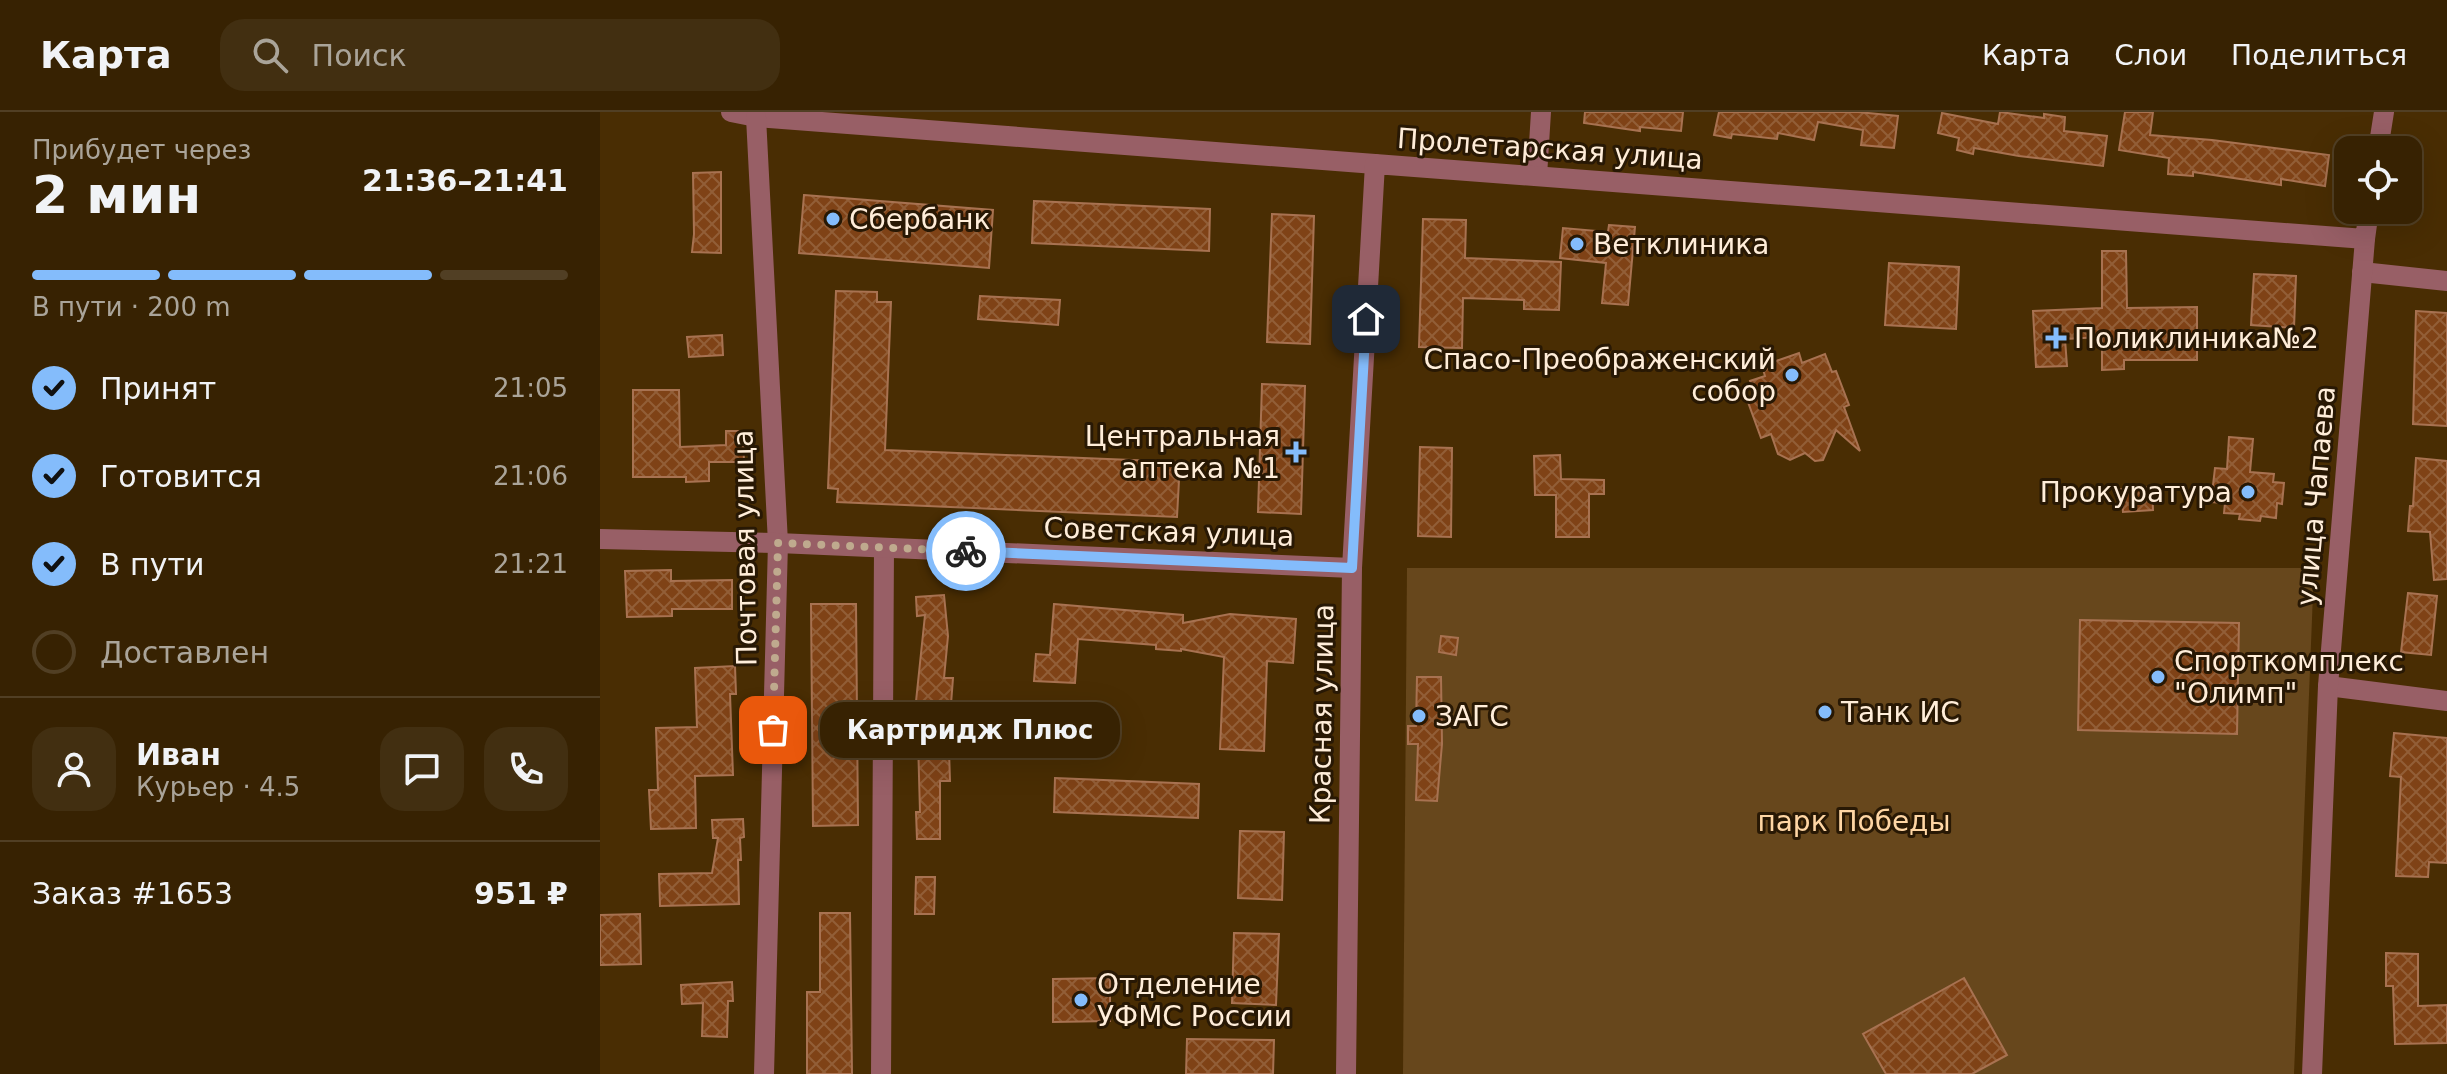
<!DOCTYPE html>
<html lang="ru">
<meta charset="utf-8">
<style>
body{margin:0;font-family:"DejaVu Sans",sans-serif;background:#422f11;color:#f1f3f6;height:100vh;display:flex;flex-direction:column;font-size:30px;white-space:nowrap}
*{box-sizing:border-box;margin:0}
p{font-size:26px;color:#aaa499}
.icon{flex:none;width:44px;height:44px;fill:none;stroke:currentColor;stroke-width:2;stroke-linecap:round;stroke-linejoin:round}
.map{position:relative;flex:1;overflow:hidden}
.panel{display:flex;flex-direction:column;background:#372202;width:600px}
.panel>*{flex:none}
.controls{position:absolute;left:1734px;top:24px;display:grid;gap:16px}
.controls a{display:grid;place-items:center;width:88px;height:88px;border-radius:16px;background:#372202;box-shadow:0 8px 32px #0002,0 0 0 2px #513f24;font-size:40px}
.pin{position:absolute;display:grid;place-items:center;width:68px;height:68px;color:#fff;margin:-34px;border-radius:16px;box-shadow:0 4px 12px #0006}
.courier{position:absolute;display:grid;place-items:center;width:80px;height:80px;margin:-40px;border:6px solid #84bcfb;border-radius:50%;background:#fff;color:#222;box-shadow:0 2px 10px #0007}
.bubble{position:absolute;height:56px;border-radius:24px;background:#372202;box-shadow:0 8px 32px #0002,0 0 0 2px #513f24;font-size:26px;font-weight:800;line-height:56px;text-align:center}
.summary em{font-style:normal;font-weight:800}
.summary div{display:flex;flex-direction:column-reverse}
.summary{display:flex;align-items:center;justify-content:space-between;height:136px;padding:0 32px}
h1{font-size:52px;font-weight:800;line-height:60px}
.bar{display:grid;grid-template-columns:repeat(4,1fr);gap:12px 8px;align-content:center;height:96px;padding:0 32px}
.bar i{height:10px;border-radius:6px;background:#513f24}
.bar .on{background:#84bcfb}
.bar p{grid-column:span 4}
.line{display:flex;align-items:center;gap:20px;padding:0 32px;border-top:2px solid #513f24}
.line div{flex:1}
.round{display:grid;place-items:center;flex:none;width:84px;height:84px;border-radius:24px;background:#422f11}
ol{padding:0 32px;list-style:none}
li{display:flex;align-items:center;gap:24px;height:88px}
li p{margin-inline-start:auto}
li .icon{padding:8px;border-radius:50%;background:#84bcfb;color:#111;stroke-width:4}
li:last-child{color:#aaa499}
li i{width:44px;height:44px;border:4px solid #513f24;border-radius:50%}
header{display:flex;align-items:center;gap:48px;box-sizing:border-box;height:112px;padding:0 40px;background:#372202;border-bottom:2px solid #513f24}
header strong{font-size:38px}
nav{display:flex;gap:44px;margin-inline-start:auto;font-size:28px}
.search{width:560px;height:72px;background:#422f11;display:flex;align-items:center;gap:20px;box-sizing:border-box;padding:0 28px;border-radius:24px;color:#aaa499;font-size:30px}
main{display:flex;flex:1;min-height:0}
.map>svg:first-child{display:block}
</style>
<header>
<strong>Карта</strong>
<div class="search"><svg class="icon" aria-label="search" viewBox="0 0 24 24"><circle cx="10" cy="10" r="6"/><path d="M15 15l6 6"/></svg>Поиск</div>
<nav><a>Карта</a><a>Слои</a><a>Поделиться</a></nav>
</header>
<main>
<section class="panel">
<div class="summary"><div><h1>2 мин</h1><p>Прибудет через</p></div><em>21:36–21:41</em></div>
<div class="bar"><i class="on"></i><i class="on"></i><i class="on"></i><i></i><p>В пути · 200 m</p></div>
<ol>
<li><svg class="icon" aria-label="check" viewBox="0 0 24 24"><path d="M5 12l5 5 9-10"/></svg>Принят<p>21:05</p></li>
<li><svg class="icon" aria-label="check" viewBox="0 0 24 24"><path d="M5 12l5 5 9-10"/></svg>Готовится<p>21:06</p></li>
<li><svg class="icon" aria-label="check" viewBox="0 0 24 24"><path d="M5 12l5 5 9-10"/></svg>В пути<p>21:21</p></li>
<li><i></i>Доставлен</li>
</ol>
<div class="line" style="height:144px"><a class="round"><svg class="icon" aria-label="person" viewBox="0 0 24 24"><circle cx="12" cy="8" r="4"/><path d="M4 21q1-7 8-7t8 7"/></svg></a><div><b>Иван</b><p>Курьер · 4.5</p></div><a class="round"><svg class="icon" aria-label="chat" viewBox="0 0 24 24"><path d="M4 5h16v11H9l-5 4z"/></svg></a><a class="round"><svg class="icon" aria-label="phone" viewBox="0 0 24 24"><path d="M5 4h4l2 5-3 2q2 4 5 5l2-3 5 2v4C11 20 4 13 5 4z"/></svg></a></div>
<div class="line" style="height:104px"><div>Заказ #1653</div><b>951 ₽</b></div>
</section>
<div class="map">
<svg width="1847" height="962" viewBox="0 0 1847 962">
<defs>
<pattern id="building-cross-hatch" width="8" height="8" patternUnits="userSpaceOnUse" patternTransform="scale(2)"><rect width="8" height="8" fill="#7f4216"/><path d="M0 0l8 8M0 8l8-8" fill="none" stroke="#925e37"/></pattern>
</defs>
<rect width="100%" height="100%" fill="#492d03"/>
<polygon fill="#67471c" points="807,456 1714,456 1694,962 803,962"/>
<g fill="url(#building-cross-hatch)" stroke="#a87251" stroke-width="2">
<polygon points="985,0 1083,0 1081,19 1040,15 1040,19 984,11"/>
<polygon points="1119,0 1258,0 1298,4 1294,36 1261,33 1263,18 1218,10 1214,28 1178,21 1177,27 1132,22 1131,26 1114,23"/>
<polygon points="1400,0 1444,6 1444,2 1465,5 1464,19 1507,24 1503,54 1419,44 1374,36 1373,42 1357,38 1359,26 1338,21 1342,1 1398,12"/>
<polygon points="1525,0 1553,0 1550,23 1612,28 1729,43 1725,74 1681,67 1681,73 1593,60 1593,64 1568,62 1569,46 1519,38"/>
<polygon points="121,60 121,141 92,140 94,122 93,61"/>
<polygon points="204,83 393,98 389,156 199,141"/>
<polygon points="434,89 610,97 609,139 432,131"/>
<polygon points="672,102 714,104 710,232 667,230"/>
<polygon points="823,107 866,108 865,146 961,150 959,198 924,197 924,188 863,186 862,236 819,235"/>
<polygon points="1009,113 1035,115 1028,193 1002,191 1006,151 960,146 963,116 1008,120"/>
<polygon points="1502,139 1526,139 1527,196 1597,195 1597,248 1524,248 1524,257 1502,258 1502,225 1465,227 1467,254 1436,255 1433,199 1502,196"/>
<polygon points="1289,151 1359,155 1356,217 1285,213"/>
<polygon points="1654,162 1696,164 1694,216 1651,213"/>
<polygon points="236,179 277,180 277,190 291,190 285,338 580,350 577,405 237,390 238,377 228,376"/>
<polygon points="380,184 460,188 458,213 378,207"/>
<polygon points="1816,199 1847,201 1847,314 1813,312"/>
<polygon points="122,223 123,243 89,245 87,225"/>
<polygon points="1199,241 1202,251 1225,242 1232,260 1236,259 1249,293 1244,295 1260,339 1236,318 1223,348 1215,349 1205,341 1190,348 1178,342 1171,322 1161,326 1148,290 1156,287 1150,269 1165,264 1162,254"/>
<polygon points="662,272 705,274 701,402 658,400"/>
<polygon points="33,278 79,278 80,335 126,333 126,319 143,319 144,350 109,350 109,369 86,370 86,365 33,365"/>
<polygon points="1629,325 1653,327 1650,360 1674,362 1673,370 1684,371 1682,392 1677,391 1676,406 1661,404 1660,409 1639,407 1640,402 1624,401 1625,391 1611,390 1615,356 1627,357"/>
<polygon points="820,335 852,336 851,425 818,424"/>
<polygon points="960,343 961,367 1004,368 1004,382 989,382 989,425 956,425 956,383 935,383 934,344"/>
<polygon points="1816,346 1847,349 1847,467 1834,468 1830,420 1808,419 1810,394 1813,394"/>
<polygon points="1552,375 1553,398 1523,400 1521,377"/>
<polygon points="71,458 71,469 132,468 132,497 72,497 72,504 27,505 25,459"/>
<polygon points="1808,481 1837,484 1831,543 1801,540"/>
<polygon points="344,483 348,524 344,566 353,566 351,592 344,591 340,638 349,638 350,669 340,669 340,727 317,727 316,700 320,700 318,628 312,628 325,503 317,504 316,485"/>
<polygon points="211,492 256,492 258,713 213,714"/>
<polygon points="454,492 583,503 583,511 630,502 696,507 693,551 667,549 664,639 620,637 624,545 581,537 581,539 556,537 556,533 478,527 475,571 434,569 436,542 450,543"/>
<polygon points="1480,508 1639,511 1637,622 1478,618"/>
<polygon points="841,524 858,526 856,543 839,540"/>
<polygon points="135,554 136,582 130,582 133,663 95,664 96,716 51,717 49,678 58,678 56,616 97,615 95,556"/>
<polygon points="817,565 841,565 842,632 837,689 816,688 818,632 808,632 808,614 816,614"/>
<polygon points="1794,621 1847,626 1847,751 1829,750 1828,765 1796,764 1801,665 1790,664"/>
<polygon points="455,666 599,672 598,706 454,700"/>
<polygon points="143,707 144,725 140,726 141,748 138,748 139,792 60,794 59,762 112,761 118,726 113,726 112,708"/>
<polygon points="640,719 684,720 682,788 638,786"/>
<polygon points="316,765 335,765 334,802 315,802"/>
<polygon points="220,801 250,801 252,962 207,962 207,880 220,880"/>
<polygon points="40,802 41,852 0,853 0,803"/>
<polygon points="634,821 679,822 676,893 632,891"/>
<polygon points="1786,841 1818,842 1818,894 1847,893 1847,931 1795,932 1793,874 1786,874"/>
<polygon points="510,866 510,909 453,910 453,867"/>
<polygon points="1364,866 1407,943 1372,962 1286,962 1263,922"/>
<polygon points="132,870 133,889 128,889 127,925 102,924 103,891 82,892 81,873"/>
<polygon points="587,927 674,928 673,962 586,962"/>
</g>
<g fill="none" stroke-linecap="round" stroke-linejoin="round">
<g stroke="#985f66" stroke-width="20">
<polyline points="131,0 156,5 775,52"/>
<polyline points="156,5 178,431 164,962"/>
<polyline points="937,64 941,0"/>
<polyline points="1762,160 1847,169"/>
<polyline points="1728,574 1847,589"/>
<polyline points="281,962 284,436"/>
<polyline points="1712,962 1728,574 1765,127"/>
</g>
<g stroke="#985f66" stroke-width="20">
<polyline points="1778,38 1784,0"/>
<polyline points="0,427 178,431 752,456"/>
<polyline points="746,962 752,456 775,52 1765,127 1769,98"/>
</g>
</g>
<g fill="none" stroke-linecap="round" stroke-linejoin="round">
<polyline stroke="#bfaa8e" stroke-width="8" stroke-dasharray="0 14.4" points="173,618 178,431 366,439"/>
<polyline stroke="#84bcfb" stroke-width="10" points="366,439 752,456 766,207"/>
</g>
<g fill="#84bcfb" stroke="#281804" stroke-width="3">
<circle cx="233" cy="107" r="8"/>
<circle cx="977" cy="132" r="8"/>
<path d="M1452 214h8v8h8v8h-8v8h-8v-8h-8v-8h8z"/>
<circle cx="1192" cy="263" r="8"/>
<path d="M692 328h8v8h8v8h-8v8h-8v-8h-8v-8h8z"/>
<circle cx="1648" cy="380" r="8"/>
<circle cx="1558" cy="565" r="8"/>
<circle cx="1225" cy="600" r="8"/>
<circle cx="819" cy="604" r="8"/>
<circle cx="481" cy="888" r="8"/>
</g>
<g text-anchor="middle" dominant-baseline="central" stroke-width="6" stroke-linejoin="round" paint-order="stroke">
<g font-size="28" fill="#ffedd9" stroke="#281804">
<text transform="translate(950 37) rotate(4)">Пролетарская улица</text>
<text transform="translate(1716 384) rotate(-85)">улица Чапаева</text>
<text transform="translate(569 420) rotate(2)">Советская улица</text>
<text transform="translate(145 436) rotate(-91)">Почтовая улица</text>
<text transform="translate(722 602) rotate(-89)">Красная улица</text>
</g>
<g font-size="28" fill="#ffedd9" stroke="#281804" text-anchor="start">
<text x="249" y="107">Сбербанк</text>
<text x="993" y="132">Ветклиника</text>
<text x="1474" y="226">Поликлиника№2</text>
<text x="1176" y="247" text-anchor="end">Спасо-Преображенский<tspan x="1176" dy="32">собор</tspan></text>
<text x="680" y="324" text-anchor="end">Центральная<tspan x="680" dy="32">аптека №1</tspan></text>
<text x="1632" y="380" text-anchor="end">Прокуратура</text>
<text x="1574" y="549">Спорткомплекс<tspan x="1574" dy="32">"Олимп"</tspan></text>
<text x="1241" y="600">Танк ИС</text>
<text x="835" y="604">ЗАГС</text>
<text x="497" y="872">Отделение<tspan x="497" dy="32">УФМС России</tspan></text>
</g>
<g font-size="28" fill="#ffd6a4" stroke="#281804">
<text x="1254" y="709">парк Победы</text>
</g>
</g>
</svg>
<div class="controls">
<a><svg class="icon" aria-label="locate" viewBox="0 0 24 24"><circle cx="12" cy="12" r="6"/><path d="M12 2v4M12 18v4M2 12h4M18 12h4"/></svg></a>
</div>
<div class="pin" style="left:173px;top:618px;background:#ea580c"><svg class="icon" aria-label="bag" viewBox="0 0 24 24"><path d="M5 8h14l-1 12H6zM9 8a3 3 0 0 1 6 0"/></svg></div>
<div class="pin" style="left:766px;top:207px;background:#1f2937"><svg class="icon" aria-label="home" viewBox="0 0 24 24"><path d="M3 11l9-7 9 7M6 9v11h12V9"/></svg></div>
<div class="courier" style="left:366px;top:439px"><svg class="icon" aria-label="bike" viewBox="0 0 24 24"><circle cx="6" cy="16" r="4"/><circle cx="18" cy="16" r="4"/><path d="M6 16l4-8h5l3 8M10 8l3 8H6M13 5h3"/></svg></div>
<div class="bubble" style="left:220px;top:590px;width:300px">Картридж Плюс</div>
</div>
</main>
